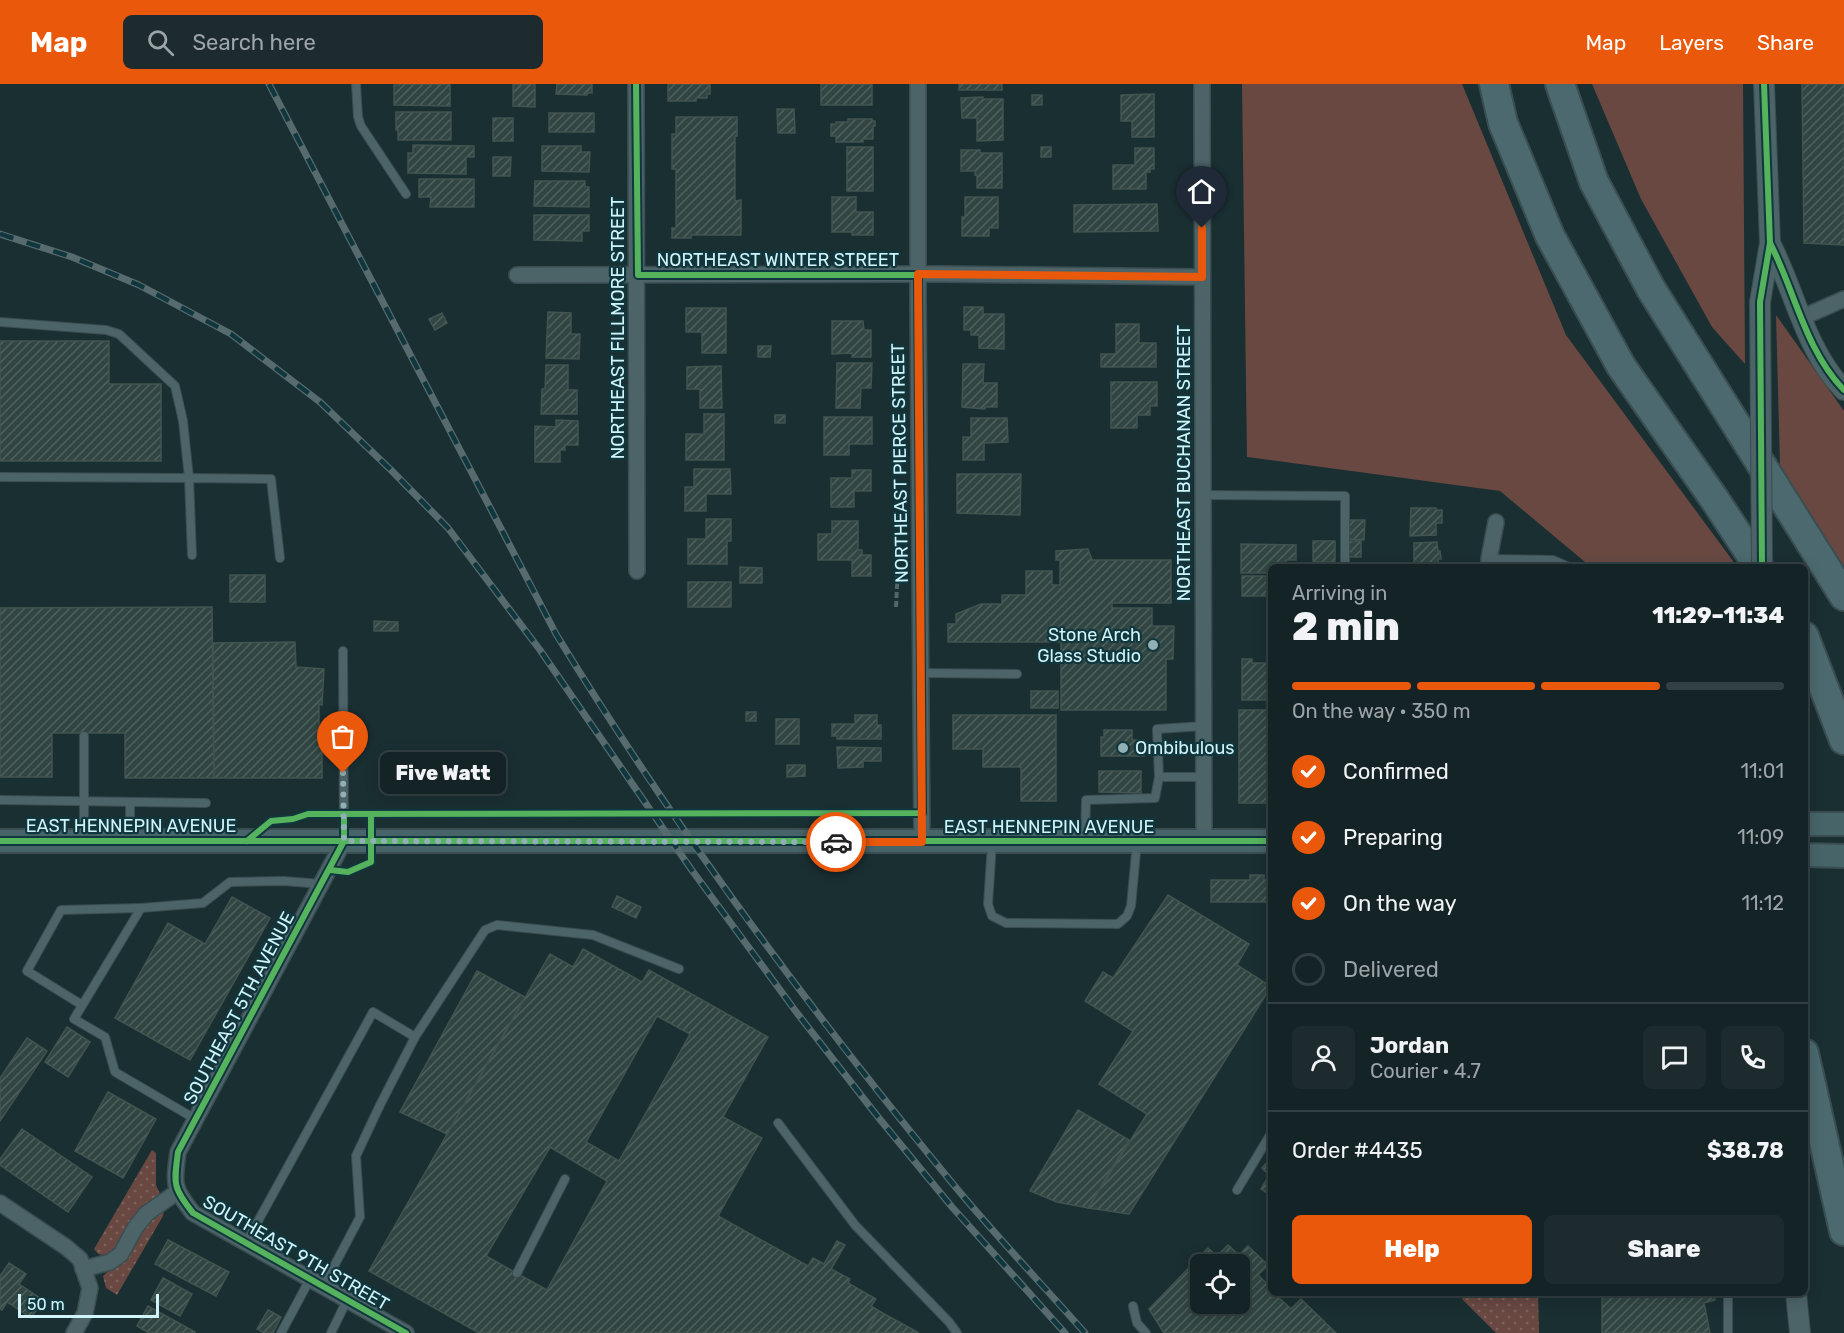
<!DOCTYPE html>
<meta charset="utf-8">
<style>
body{margin:0;font-family:Rubik,sans-serif;background:#1d2b2e;color:#f1f3f6;height:100vh;display:flex;flex-direction:column;font-size:22px;white-space:nowrap}
*{box-sizing:border-box;margin:0}
p{font-size:20px;color:#9da4a7}
.icon{flex:none;width:33px;height:33px;fill:none;stroke:currentColor;stroke-width:2;stroke-linecap:round;stroke-linejoin:round}
.map{position:relative;flex:1;overflow:hidden}
.drawer{position:absolute;left:1268px;top:480px;width:540px;height:732px;display:flex;flex-direction:column;background:#142326;border-radius:9px;box-shadow:0 3px 15px #0003,0 0 0 2px #334043}
.drawer>*{flex:none}
.tools{position:absolute;left:1190px;top:1170px;display:grid;gap:12px}
.tools a{display:grid;place-items:center;width:60px;height:60px;border-radius:9px;background:#142326;box-shadow:0 3px 15px #0003,0 0 0 2px #334043;font-size:30px}
.scale{position:absolute;left:18px;bottom:15px;width:141px;box-sizing:border-box;padding-left:6px;border:3px solid #d1f4fb;border-top:0;font-size:16px;line-height:21px;white-space:nowrap;color:#d1f4fb;-webkit-text-stroke:4px #10373d;paint-order:stroke}
.pin{position:absolute;display:grid;place-items:center;width:51px;height:51px;color:#fff;margin:-62px -26px;border-radius:50% 50% 50% 0;rotate:-45deg;box-shadow:0 0 6px #0007}
.pin .icon{rotate:45deg}
.courier{position:absolute;display:grid;place-items:center;width:60px;height:60px;margin:-30px;border:4px solid #ea580c;border-radius:50%;background:#fff;color:#222;box-shadow:0 2px 8px #0007}
.bubble{position:absolute;height:42px;border-radius:9px;background:#142326;box-shadow:0 3px 15px #0003,0 0 0 2px #334043;font-size:20px;font-weight:800;line-height:42px;text-align:center}
.summary em{font-style:normal;font-weight:800}
.summary div{display:flex;flex-direction:column-reverse}
.summary{display:flex;align-items:center;justify-content:space-between;height:102px;padding:0 24px}
h1{font-size:39px;font-weight:800;line-height:45px}
.bar{display:grid;grid-template-columns:repeat(4,1fr);gap:9px 6px;align-content:center;height:72px;padding:0 24px}
.bar i{height:8px;border-radius:4px;background:#334043}
.bar .current{background:#ea580c}
.bar p{grid-column:span 4}
.line{display:flex;align-items:center;gap:15px;padding:0 24px;border-top:2px solid #334043}
.line div{flex:1}
.round{display:grid;place-items:center;flex:none;width:63px;height:63px;border-radius:9px;background:#1d2b2e}
ol{padding:0 24px;list-style:none}
li{display:flex;align-items:center;gap:18px;height:66px}
li p{margin-inline-start:auto}
li .icon{padding:6px;border-radius:50%;background:#ea580c;color:#fff;stroke-width:4}
li:last-child{color:#9da4a7}
li i{width:33px;height:33px;border:3px solid #334043;border-radius:50%}
.action{display:flex;gap:12px;margin-top:auto;padding:12px 24px}
.action a{flex:1;height:69px;border-radius:9px;background:#ea580c;color:#fff;font-size:24px;font-weight:800;line-height:69px;text-align:center}
.action a+a{background:#1d2b2e;color:#f1f3f6}
header{display:flex;align-items:center;gap:36px;box-sizing:border-box;height:84px;padding:0 30px;background:#ea580c;color:#fff}
header strong{font-size:28px}
nav{display:flex;gap:33px;margin-inline-start:auto;font-size:21px}
.search{width:420px;height:54px;background:#1d2b2e;display:flex;align-items:center;gap:15px;box-sizing:border-box;padding:0 21px;border-radius:9px;color:#9da4a7;font-size:22px}
.map>svg:first-child{display:block}
</style>
<header>
<strong>Map</strong>
<div class="search"><svg class="icon" aria-label="search" viewBox="0 0 24 24"><circle cx="10" cy="10" r="6"/><path d="M15 15l6 6"/></svg>Search here</div>
<nav><a>Map</a><a>Layers</a><a>Share</a></nav>
</header>
<div class="map">
<svg width="1844" height="1249" viewBox="0 0 1844 1249">
<defs>
<pattern id="park-dots" width="8" height="8" patternUnits="userSpaceOnUse" patternTransform="scale(1.5)"><rect width="8" height="8" fill="#694842"/><path d="M2 2h.1M6 6h.1" fill="none" stroke="#7d635e" stroke-width="1.8" stroke-linecap="round"/></pattern>
<pattern id="building-hatch" width="6" height="6" patternUnits="userSpaceOnUse" patternTransform="scale(1.5)"><rect width="6" height="6" fill="#314642"/><path d="M-1 1l2-2M0 6l6-6M5 7l2-2" fill="none" stroke="#4e615e"/></pattern>
</defs>
<rect width="100%" height="100%" fill="#1a2f32"/>
<g fill="#694842">
<polygon points="1242,0 1462,0 1566,251 1733,477 1733,483 1591,483 1500,407 1247,373"/>
<polygon points="1592,0 1743,0 1745,280 1712,243 1641,115"/>
<polygon points="1776,231 1844,327 1844,486 1780,381"/>
</g>
<g fill="url(#park-dots)">
<polygon points="152,1066 156,1069 156,1101 160,1110 116,1165 108,1172 98,1170 94,1165"/>
<polygon points="161,1124 164,1127 163,1132 117,1211 106,1204 103,1192 113,1183 150,1132"/>
<polygon points="1466,1209 1538,1209 1539,1249 1496,1249 1462,1215"/>
</g>
<g fill="url(#building-hatch)" stroke="#41544f" stroke-width="1.5" fill-rule="evenodd">
<polygon points="399,0 450,0 450,22 394,21 394,1 399,1"/>
<polygon points="513,0 535,0 535,23 513,22"/>
<polygon points="557,0 592,0 592,9 587,9 587,11 556,10"/>
<polygon points="668,0 710,0 710,10 707,10 707,14 696,14 696,17 668,17"/>
<rect x="821" y="0" width="51" height="21"/>
<rect x="959" y="0" width="43" height="6"/>
<polygon points="1802,0 1844,0 1844,161 1804,159"/>
<polygon points="1154,10 1154,53 1132,53 1132,37 1121,37 1121,11"/>
<rect x="1032" y="11" width="10" height="10"/>
<polygon points="983,13 983,15 1003,15 1003,56 977,57 977,34 962,34 961,14"/>
<polygon points="777,25 794,25 795,49 778,49"/>
<polygon points="396,28 451,28 451,56 398,56 398,46 396,46"/>
<rect x="549" y="29" width="45" height="19"/>
<polygon points="676,33 737,33 737,52 735,52 735,117 741,116 741,151 691,151 691,154 672,154 672,144 676,144 676,85 672,85 672,50 676,50"/>
<rect x="493" y="34" width="20" height="23"/>
<polygon points="848,35 872,35 872,37 875,37 875,42 873,42 873,55 863,55 863,58 836,58 836,52 831,52 831,40 836,40 836,38 848,38"/>
<polygon points="413,61 474,62 474,73 466,73 466,90 408,89 408,69 413,69"/>
<polygon points="542,62 581,62 581,68 590,68 589,88 542,87"/>
<rect x="847" y="63" width="26" height="44"/>
<rect x="1041" y="63" width="10" height="10"/>
<polygon points="1135,64 1154,64 1154,85 1150,85 1150,88 1146,88 1146,105 1113,105 1113,81 1135,81"/>
<polygon points="961,66 980,66 980,69 1002,69 1002,104 977,104 977,91 975,91 975,87 961,87"/>
<polygon points="493,73 511,73 510,92 493,92"/>
<polygon points="419,95 474,95 474,123 430,123 431,113 419,113"/>
<polygon points="535,97 585,97 585,103 589,103 589,123 534,122"/>
<polygon points="832,113 856,113 856,128 873,128 873,151 852,151 852,148 832,148"/>
<polygon points="965,113 998,113 998,144 989,144 989,152 962,152 962,133 965,133"/>
<polygon points="1157,120 1158,147 1074,148 1074,121"/>
<polygon points="534,131 589,131 589,147 582,147 582,157 534,156"/>
<polygon points="964,223 983,223 983,230 1004,230 1004,265 979,264 979,251 971,251 971,246 964,246"/>
<polygon points="686,224 726,224 726,269 702,269 702,248 686,248"/>
<polygon points="548,228 571,229 571,250 580,250 579,275 546,274"/>
<polygon points="442,229 447,239 435,246 429,235"/>
<polygon points="832,237 863,237 864,246 871,246 871,273 852,273 852,269 832,270"/>
<polygon points="1116,240 1139,240 1139,259 1156,259 1156,283 1101,283 1101,270 1116,270"/>
<polygon points="0,257 109,257 109,300 161,300 161,377 0,377"/>
<polygon points="758,262 771,262 770,273 758,273"/>
<polygon points="837,279 872,279 871,304 861,304 860,324 836,324"/>
<polygon points="963,280 984,280 983,299 997,299 997,323 985,323 985,325 962,323"/>
<polygon points="546,281 568,281 568,306 577,306 577,330 541,330 542,305 545,305"/>
<polygon points="721,282 722,324 700,324 700,305 687,305 687,283"/>
<polygon points="1111,298 1157,298 1157,322 1150,322 1150,331 1137,331 1137,344 1111,344"/>
<polygon points="704,330 724,330 724,376 686,376 686,350 704,350"/>
<rect x="775" y="331" width="10" height="8"/>
<polygon points="824,333 872,333 872,360 849,360 849,371 824,371"/>
<polygon points="971,334 1007,334 1008,358 984,359 984,376 963,376 963,353 971,353"/>
<polygon points="556,336 578,337 578,361 565,361 565,366 560,366 560,378 535,378 535,342 556,343"/>
<polygon points="694,385 730,385 731,410 706,410 706,427 685,427 685,403 694,403"/>
<polygon points="852,386 871,386 871,407 854,407 854,423 831,423 831,394 852,394"/>
<polygon points="957,390 1021,390 1020,431 957,429"/>
<polygon points="1411,424 1436,424 1436,426 1442,426 1442,439 1436,439 1436,451 1410,452"/>
<polygon points="706,435 731,435 731,457 727,457 727,480 688,480 688,455 706,455"/>
<polygon points="1349,436 1365,436 1364,456 1349,455"/>
<polygon points="832,437 858,437 858,466 862,466 862,471 871,471 871,492 852,492 852,476 818,476 818,450 832,450"/>
<rect x="1313" y="457" width="22" height="21"/>
<rect x="1349" y="457" width="12" height="16"/>
<polygon points="1437,458 1438,467 1440,467 1441,475 1438,475 1438,483 1414,483 1414,459"/>
<polygon points="1241,460 1296,461 1296,476 1286,476 1286,483 1270,483 1270,489 1241,489"/>
<polygon points="1088,465 1092,476 1171,476 1171,519 1112,519 1112,524 1152,524 1152,542 1174,542 1173,575 1166,575 1166,626 1061,626 1061,558 948,558 948,540 956,540 956,530 981,520 1002,520 1002,511 1026,511 1026,487 1052,487 1052,501 1060,501 1060,476 1056,476 1056,467"/>
<polygon points="740,483 762,484 762,499 740,499"/>
<rect x="230" y="491" width="35" height="27"/>
<rect x="1242" y="492" width="28" height="20"/>
<rect x="688" y="498" width="43" height="25"/>
<polygon points="212,523 214,694 125,694 125,649 52,649 52,693 0,693 0,524"/>
<polygon points="374,537 398,538 398,547 374,547"/>
<polygon points="295,558 296,583 324,585 322,621 319,620 319,651 322,651 322,694 214,694 213,559"/>
<polygon points="1242,575 1252,575 1252,579 1267,579 1267,575 1270,575 1270,616 1242,616"/>
<rect x="1031" y="607" width="27" height="17"/>
<rect x="1239" y="626" width="31" height="93"/>
<rect x="746" y="628" width="10" height="9"/>
<polygon points="855,631 877,631 877,641 881,641 881,655 837,655 837,652 832,652 832,640 855,640"/>
<polygon points="953,631 1056,631 1056,717 1021,717 1021,683 983,683 983,665 953,665"/>
<rect x="776" y="635" width="23" height="25"/>
<polygon points="1104,646 1132,646 1132,656 1144,656 1144,672 1101,672 1101,653 1104,653"/>
<polygon points="837,663 881,664 881,677 863,677 863,683 838,684"/>
<polygon points="787,681 805,681 805,692 787,693"/>
<polygon points="1099,687 1141,687 1141,709 1099,708"/>
<polygon points="1250,791 1264,791 1264,796 1270,796 1270,818 1211,818 1211,796 1250,796"/>
<polygon points="1168,811 1249,860 1237,881 1270,902 1270,904 1129,1130 1088,1124 1147,1030 1099,1000 1133,947 1085,917 1103,888 1113,894"/>
<polygon points="617,812 641,823 636,834 612,823"/>
<polygon points="232,813 270,834 190,976 115,934 168,839 205,860"/>
<path d="M583,865L642,898L649,886L768,953L723,1033L762,1054L718,1132L808,1182L813,1174L824,1180L837,1157L845,1161L831,1185L850,1195L848,1199L876,1215L871,1222L879,1227L866,1249H479L369,1187L550,870L573,883ZM657,932L690,950L619,1077L586,1058ZM550,1063L607,1097L547,1206L486,1172Z"/>
<polygon points="477,887 525,913 447,1050 400,1028"/>
<polygon points="67,943 90,958 68,993 45,978"/>
<polygon points="27,954 47,967 0,1037 0,994"/>
<polygon points="108,1008 156,1035 123,1094 75,1067"/>
<polygon points="1078,1026 1129,1056 1088,1124 1057,1118 1030,1107"/>
<polygon points="22,1045 92,1093 68,1128 0,1081 0,1075"/>
<polygon points="1270,1075 1270,1111 1261,1105 1269,1091 1262,1084"/>
<polygon points="168,1156 229,1188 216,1212 155,1180"/>
<path d="M1228,1161L1239,1171L1248,1162L1268,1181L1258,1191L1270,1203L1266,1207L1273,1214L1276,1211L1291,1225L1301,1215L1336,1249H1164L1149,1225L1208,1164L1217,1172ZM1200,1180H1239V1220H1200Z"/>
<polygon points="9,1179 26,1190 19,1200 43,1216 31,1234 7,1218 2,1226 0,1225 0,1192"/>
<polygon points="163,1194 192,1210 180,1232 151,1216"/>
<polygon points="1602,1209 1714,1209 1715,1216 1704,1219 1710,1249 1602,1249"/>
<polygon points="148,1222 195,1248 194,1249 149,1249 137,1242"/>
<polygon points="268,1226 281,1233 273,1249 264,1249 257,1245"/>
<polygon points="879,1227 919,1249 866,1249"/>
</g>
<g fill="none" stroke-linecap="round" stroke-linejoin="round">
<defs>
<g id="service">
<polyline points="356,0 358,33 361,42 406,110"/>
<polyline points="0,238 106,246 119,250 175,302 183,337 189,394 0,393"/>
<polyline points="1204,411 1345,412 1345,483"/>
<polyline points="192,471 189,394 271,395 280,474"/>
<polyline points="1489,475 1553,476 1569,483"/>
<polyline points="343,567 344,755"/>
<polyline points="922,589 1017,590"/>
<polyline points="1159,693 1204,693"/>
<polyline points="0,716 206,719"/>
<polyline points="130,718 130,756"/>
<polyline points="84,755 84,652"/>
<polyline points="1085,756 1086,716 1155,714 1159,693 1157,645 1204,642"/>
<polyline points="992,760 988,820 992,832 1006,839 1118,840 1127,832 1131,822 1137,758"/>
<polyline points="141,824 203,819 230,798 284,797 321,800"/>
<polyline points="82,921 27,887 61,826 141,824 74,935 105,953 115,988 197,1036"/>
<polyline points="415,953 485,846 497,841 593,851 679,885"/>
<polyline points="778,1039 855,1141 949,1238 957,1249"/>
<polyline points="1237,1106 1270,1051"/>
<polyline points="246,1159 373,928 415,953 380,1021 356,1072 360,1133 323,1203"/>
<polyline points="517,1189 565,1095"/>
<polyline points="1133,1222 1137,1239 1146,1249"/>
<polyline points="281,1249 310,1195"/>
<polyline points="331,1249 347,1216"/>
<polyline points="1728,1249 1728,1209"/>
</g>
<g id="minor">
<polyline points="636,0 637,487"/>
<polyline points="918,0 918,216 922,758"/>
<polyline points="1202,0 1204,758"/>
<polyline points="517,191 941,190 1201,193"/>
<polyline points="1801,234 1844,215"/>
<polyline points="1489,483 1489,475 1496,438"/>
<path d="M344,757L178,1068C174,1099 172,1103 193,1129L406,1249"/>
<polyline points="0,1119 66,1163 80,1175 90,1204 85,1229 74,1249"/>
<polyline points="83,1185 110,1178 121,1170 135,1144 146,1130 177,1108"/>
</g>
<g id="tertiary">
<path d="M1770,159C1795,207 1805,266 1844,306"/>
<polyline points="1760,218 1770,159 1764,0"/>
<polyline points="1796,1209 1800,1249"/>
</g>
<g id="secondary">
<polyline points="1804,740 1844,740"/>
<polyline points="0,757 1270,757"/>
<polyline points="1804,771 1844,772"/>
</g>
<g id="motorway">
<polyline points="1494,0 1503,39 1550,152 1621,282 1715,416 1759,483"/>
<polyline points="1560,0 1594,98 1651,205 1844,512"/>
<polyline points="1804,552 1844,656"/>
<polyline points="1804,969 1844,1147"/>
</g>
</defs>
<use href="#service" stroke="#3a4d50" stroke-width="10"/>
<use href="#minor" stroke="#3a4d50" stroke-width="18"/>
<use href="#tertiary" stroke="#3a4d50" stroke-width="22"/>
<use href="#secondary" stroke="#3a4d50" stroke-width="26"/>
<use href="#motorway" stroke="#3a4d50" stroke-width="32"/>
<g stroke="#536569" stroke-width="4" stroke-dasharray="6 3" stroke-linecap="butt">
<polyline points="896,523 898,483"/>
<polyline points="319,648 333,648"/>
</g>
<use href="#service" stroke="#4c6368" stroke-width="8"/>
<use href="#minor" stroke="#4c6368" stroke-width="15"/>
<use href="#tertiary" stroke="#4c6368" stroke-width="20"/>
<use href="#secondary" stroke="#476468" stroke-width="22"/>
<use href="#motorway" stroke="#4b696e" stroke-width="28"/>
<defs>
<g id="rail">
<path d="M269,0L556,550C674,743 809,925 953,1100C995,1151 1041,1199 1085,1249"/>
<polyline points="0,150 72,173 139,201 231,250 320,318 391,386 448,444 540,566 691,785 797,929 878,1033 952,1123 1065,1249"/>
</g>
</defs>
<use href="#rail" stroke="#576a6e" stroke-width="7"/>
<use href="#rail" stroke="#10373d" stroke-width="4.5" stroke-dasharray="14" stroke-linecap="butt"/>
<defs>
<polyline id="tertiary-bridge" points="1760,218 1762,483"/>
</defs>
<use href="#tertiary-bridge" stroke="#3a4d50" stroke-width="22" stroke-linecap="butt"/>
<use href="#tertiary-bridge" stroke="#4c6368" stroke-width="20"/>
<defs>
<g id="cycleway">
<path d="M1770,159C1795,207 1805,266 1844,306"/>
<polyline points="1762,483 1760,218 1770,159 1764,0"/>
<path d="M344,730V757L178,1068C174,1099 172,1103 193,1129L406,1249"/>
<polyline points="0,757 1270,757"/>
<polyline points="247,757 271,737 293,735 308,730 922,729 918,191 638,191 636,0"/>
<polyline points="330,786 348,788 371,778 371,730"/>
</g>
</defs>
<use href="#cycleway" stroke="#10373d" stroke-width="10"/>
<use href="#cycleway" stroke="#56b35d" stroke-width="6"/>
</g>
<g fill="none" stroke-linecap="round" stroke-linejoin="round">
<polyline stroke="#91afb5" stroke-width="6" stroke-dasharray="0 10.8" points="343,689 344,757 836,758"/>
<polyline stroke="#ea580c" stroke-width="8" points="836,758 922,758 918,190 1202,193 1202,144"/>
</g>
<g fill="#91afb5" stroke="#10373d" stroke-width="2">
<circle cx="1153" cy="561" r="6"/>
<circle cx="1123" cy="664" r="6"/>
</g>
<g text-anchor="middle" dominant-baseline="central" stroke-width="4.5" stroke-linejoin="round" paint-order="stroke">
<g font-size="18" fill="#d1f4fb" stroke="#10373d">
<text x="778" y="176">NORTHEAST WINTER STREET</text>
<text transform="translate(618 244) rotate(-90)">NORTHEAST FILLMORE STREET</text>
<text transform="translate(900 379) rotate(-91)">NORTHEAST PIERCE STREET</text>
<text transform="translate(1184 379) rotate(-90)">NORTHEAST BUCHANAN STREET</text>
<text x="131" y="742">EAST HENNEPIN AVENUE</text>
<text x="1049" y="743">EAST HENNEPIN AVENUE</text>
<text transform="translate(239 924) rotate(-62)">SOUTHEAST 5TH AVENUE</text>
<text transform="translate(296 1169) rotate(30)">SOUTHEAST 9TH STREET</text>
</g>
<g font-size="18" fill="#d1f4fb" stroke="#10373d" text-anchor="end">
<text x="1141" y="551">Stone Arch<tspan x="1141" dy="21">Glass Studio</tspan></text>
<text x="1135" y="664" text-anchor="start">Ombibulous</text>
</g>
</g>
</svg>
<div class="tools">
<a><svg class="icon" aria-label="locate" viewBox="0 0 24 24"><circle cx="12" cy="12" r="6"/><path d="M12 2v4M12 18v4M2 12h4M18 12h4"/></svg></a>
</div>
<div class="scale">50 m</div>
<div class="pin" style="left:343px;top:689px;background:#ea580c"><svg class="icon" aria-label="bag" viewBox="0 0 24 24"><path d="M5 8h14l-1 12H6zM9 8a3 3 0 0 1 6 0"/></svg></div>
<div class="pin" style="left:1202px;top:144px;background:#1f2937"><svg class="icon" aria-label="home" viewBox="0 0 24 24"><path d="M3 11l9-7 9 7M6 9v11h12V9"/></svg></div>
<div class="courier" style="left:836px;top:758px"><svg class="icon" aria-label="car" viewBox="0 0 24 24"><path d="M5 17H2v-5l4-1 3-4h7l3 4 3 1v5h-3M9 17h6M6 11h13"/><circle cx="7" cy="17" r="2"/><circle cx="17" cy="17" r="2"/></svg></div>
<div class="bubble" style="left:380px;top:668px;width:126px">Five Watt</div>
<section class="drawer">
<div class="summary"><div><h1>2 min</h1><p>Arriving in</p></div><em>11:29–11:34</em></div>
<div class="bar"><i class="current"></i><i class="current"></i><i class="current"></i><i></i><p>On the way · 350 m</p></div>
<ol>
<li><svg class="icon" aria-label="check" viewBox="0 0 24 24"><path d="M5 12l5 5 9-10"/></svg>Confirmed<p>11:01</p></li>
<li><svg class="icon" aria-label="check" viewBox="0 0 24 24"><path d="M5 12l5 5 9-10"/></svg>Preparing<p>11:09</p></li>
<li><svg class="icon" aria-label="check" viewBox="0 0 24 24"><path d="M5 12l5 5 9-10"/></svg>On the way<p>11:12</p></li>
<li><i></i>Delivered</li>
</ol>
<div class="line" style="height:108px"><a class="round"><svg class="icon" aria-label="person" viewBox="0 0 24 24"><circle cx="12" cy="8" r="4"/><path d="M4 21q1-7 8-7t8 7"/></svg></a><div><b>Jordan</b><p>Courier · 4.7</p></div><a class="round"><svg class="icon" aria-label="chat" viewBox="0 0 24 24"><path d="M4 5h16v11H9l-5 4z"/></svg></a><a class="round"><svg class="icon" aria-label="phone" viewBox="0 0 24 24"><path d="M5 4h4l2 5-3 2q2 4 5 5l2-3 5 2v4C11 20 4 13 5 4z"/></svg></a></div>
<div class="line" style="height:78px"><div>Order #4435</div><b>$38.78</b></div>
<div class="action"><a>Help</a><a>Share</a></div>
</section>
</div>
